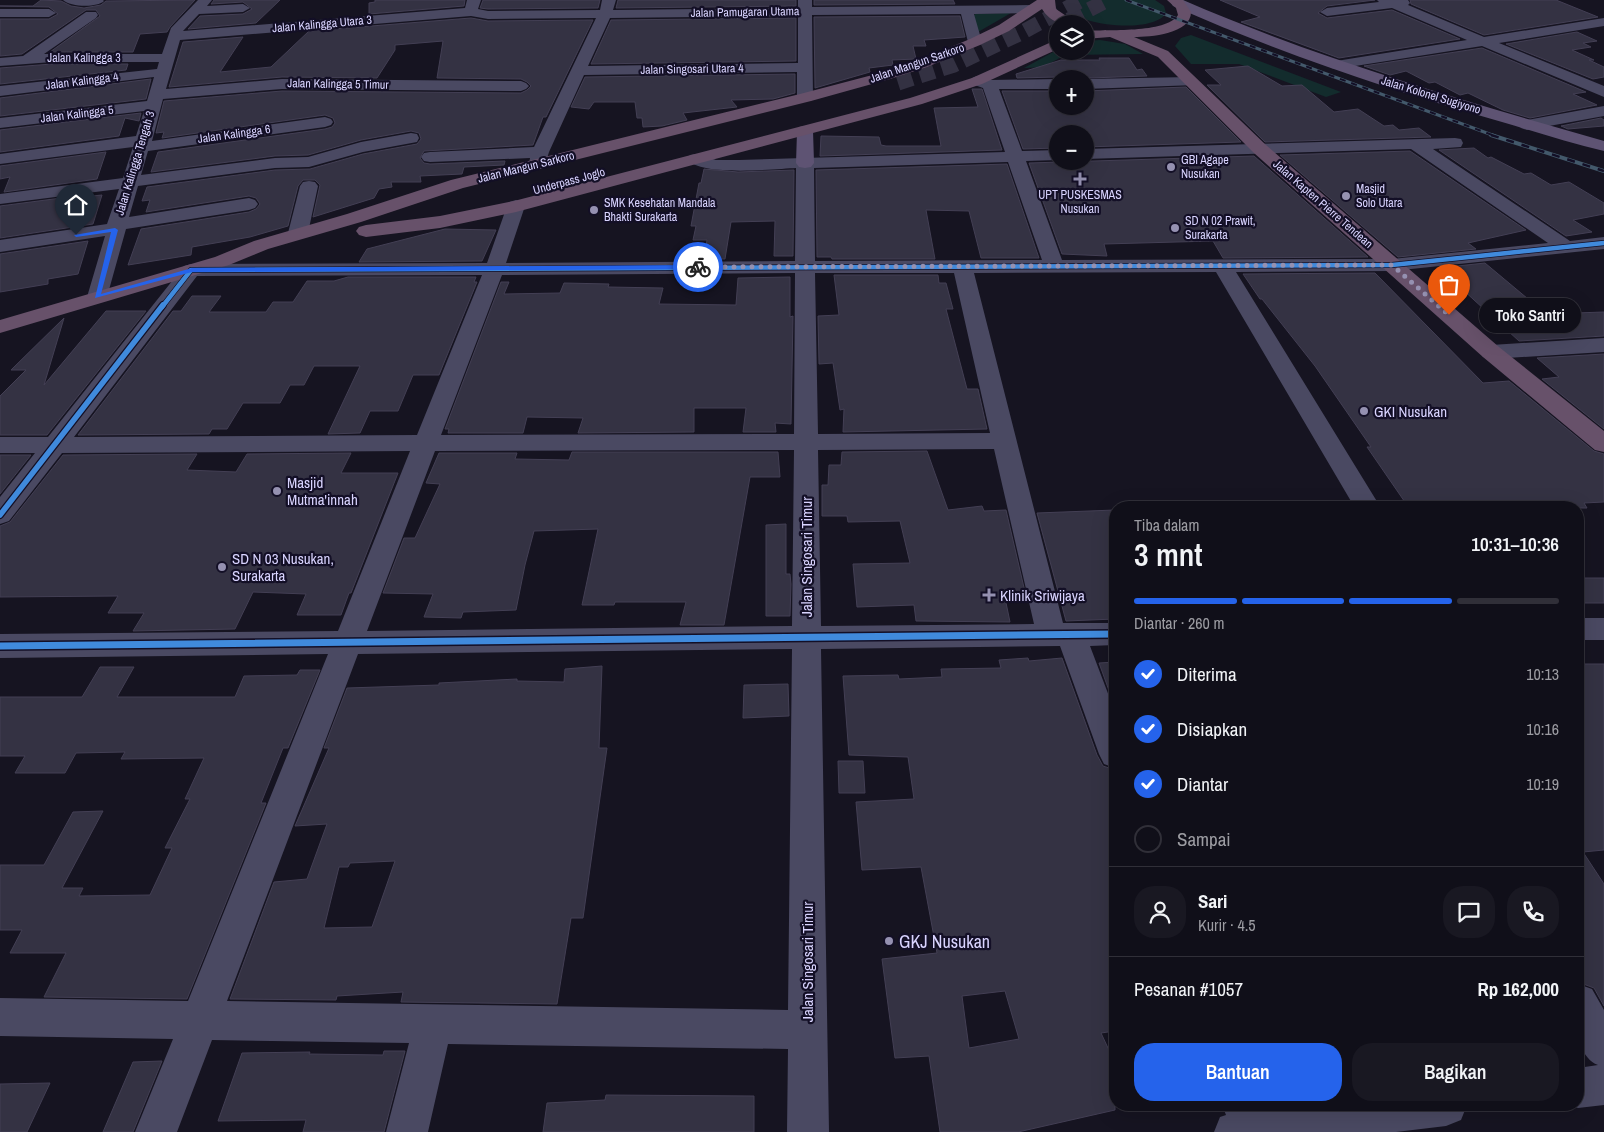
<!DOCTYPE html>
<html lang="id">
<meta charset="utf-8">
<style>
body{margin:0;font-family:"Archivo Narrow",sans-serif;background:#191822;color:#f1f3f6;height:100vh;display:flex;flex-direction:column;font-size:19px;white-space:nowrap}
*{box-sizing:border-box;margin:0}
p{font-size:16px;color:#9c9ca2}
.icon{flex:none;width:28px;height:28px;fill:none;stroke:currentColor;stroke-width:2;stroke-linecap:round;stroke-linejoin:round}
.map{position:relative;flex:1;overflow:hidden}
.details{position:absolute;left:1109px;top:501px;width:475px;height:610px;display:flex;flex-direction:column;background:#100f19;border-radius:20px;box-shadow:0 5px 20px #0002,0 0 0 1px #302f38}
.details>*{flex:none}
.tools{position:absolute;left:1049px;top:15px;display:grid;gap:10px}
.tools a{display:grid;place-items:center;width:45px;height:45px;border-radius:50%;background:#100f19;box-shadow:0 5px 20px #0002,0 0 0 1px #302f38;font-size:25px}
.pin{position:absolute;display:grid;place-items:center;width:42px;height:42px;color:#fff;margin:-51px -21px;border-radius:50% 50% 50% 0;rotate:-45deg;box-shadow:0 0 5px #0007}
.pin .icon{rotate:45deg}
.courier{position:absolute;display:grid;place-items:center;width:50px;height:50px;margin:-25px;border:4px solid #2563eb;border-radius:50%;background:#fff;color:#222;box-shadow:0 1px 6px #0007}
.bubble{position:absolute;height:35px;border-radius:18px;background:#100f19;box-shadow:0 5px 20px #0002,0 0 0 1px #302f38;font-size:16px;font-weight:600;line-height:35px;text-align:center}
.head em{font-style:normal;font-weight:600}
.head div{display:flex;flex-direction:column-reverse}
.head{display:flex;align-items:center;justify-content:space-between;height:85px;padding:0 25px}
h1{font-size:32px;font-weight:600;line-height:38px}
.bar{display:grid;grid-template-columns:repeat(4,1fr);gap:8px 5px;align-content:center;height:60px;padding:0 25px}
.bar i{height:6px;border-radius:4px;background:#302f38}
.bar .current{background:#2563eb}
.bar p{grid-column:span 4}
.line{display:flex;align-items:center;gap:12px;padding:0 25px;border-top:1px solid #302f38}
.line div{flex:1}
.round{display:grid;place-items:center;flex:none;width:52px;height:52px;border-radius:20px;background:#191822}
ol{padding:0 25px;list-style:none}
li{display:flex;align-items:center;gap:15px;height:55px}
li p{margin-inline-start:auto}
li .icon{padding:5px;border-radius:50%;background:#2563eb;color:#fff;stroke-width:4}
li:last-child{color:#9c9ca2}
li i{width:28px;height:28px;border:2px solid #302f38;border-radius:50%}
.cta{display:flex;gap:10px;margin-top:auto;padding:10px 25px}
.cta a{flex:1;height:58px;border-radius:20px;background:#2563eb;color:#fff;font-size:20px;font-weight:600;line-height:58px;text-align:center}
.cta a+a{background:#191822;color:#f1f3f6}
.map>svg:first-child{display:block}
</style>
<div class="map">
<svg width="1604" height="1132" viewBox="0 0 1604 1132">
<rect width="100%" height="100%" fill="#161421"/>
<g fill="#132c2d">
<path d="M1067,0H1155L1164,6L1166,13C1154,34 1075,27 1065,5Z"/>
<polygon points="1011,13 978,32 973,17 975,14"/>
<polygon points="1191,35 1341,92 1326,97 1239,64 1191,64 1175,46 1181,38"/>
<polygon points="1100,40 1125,44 1143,54 1065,55 1047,65 1048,67 1024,68 1057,50 1085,51 1085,41"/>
</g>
<g fill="#343243" stroke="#433f54" fill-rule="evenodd">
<polygon points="41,0 61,1 71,6 84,8 101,5 106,1 195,0 170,27 167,32 140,34 133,52 50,52 100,16 96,10 86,10 22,54 0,56 0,19 49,19 58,14 49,7 0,6 33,6"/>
<polygon points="214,0 280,0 256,23 188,29 200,16 243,14 252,9 243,2 211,4"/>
<polygon points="375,0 465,0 464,6 369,14 369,3 375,2"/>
<polygon points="483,0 600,0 598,8 488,9 480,8"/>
<polygon points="618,0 796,0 796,6 616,8"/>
<polygon points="814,0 953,0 955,4 814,5"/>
<polygon points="1220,0 1375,0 1327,6 1318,13 1327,18 1392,10 1460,39 1339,58 1241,22 1260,17"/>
<polygon points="1410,0 1556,0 1598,17 1484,35 1411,4"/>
<polygon points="960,16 965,37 924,40 926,46 913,46 916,59 892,60 893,65 869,68 870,72 815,88 814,17"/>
<polygon points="471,18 488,21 593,20 546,117 543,117 533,145 424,151 420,158 424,163 430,164 505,161 504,165 464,167 462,174 420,176 421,182 391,182 392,187 379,189 374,198 313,217 320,185 315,180 303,180 298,186 288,226 250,237 192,247 191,255 128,265 141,229 249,212 256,209 260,204 256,198 249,196 146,212 150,200 142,201 147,187 275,170 310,169 363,154 417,144 421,139 419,133 411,131 361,140 308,155 275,156 151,172 158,152 325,129 332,127 335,123 333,118 325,115 162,138 164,132 156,133 164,101 282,91 521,93 527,90 531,86 527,82 521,79 437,78 443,41 395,45 395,50 377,78 282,77 169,87 183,42 243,37 220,72 271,67 309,31"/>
<polygon points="796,18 796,61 591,64 611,20"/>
<polygon points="1577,32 1597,41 1583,43 1591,47 1572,50 1594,60 1589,60 1604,67 1604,77 1593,79 1506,44"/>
<polygon points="1482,48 1586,92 1573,94 1597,105 1530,118 1503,110 1468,93 1460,95 1435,82 1429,83 1406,71 1390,75 1364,66"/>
<polygon points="1099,58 1129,58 1137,70 1142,69 1147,76 1060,79 1058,77 1017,78 1016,74 1061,60 1100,60"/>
<polygon points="52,64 128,64 126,70 0,84 0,68"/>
<polygon points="1248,66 1282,86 1302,85 1334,112 1358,109 1384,126 1393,125 1399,130 1419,128 1431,137 1265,142 1207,85 1221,85 1205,70"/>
<polygon points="795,74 795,93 773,99 731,100 737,107 683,113 687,120 662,126 643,127 642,118 637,118 635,102 594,102 589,109 571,107 585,77"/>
<polygon points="151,79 146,99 0,116 0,98"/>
<polygon points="1186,87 1241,142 1085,147 1085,134 1058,134 1058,148 1023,149 1002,91 1058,91 1058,106 1085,106 1085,91"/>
<polygon points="972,89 982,89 1002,150 820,156 821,136 879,137 881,145 886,146 941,146 934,108 978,107"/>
<polygon points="141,113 139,121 125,118 119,136 0,152 0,130"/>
<polygon points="1601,118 1604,120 1604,126 1568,129 1561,126"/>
<polygon points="1474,148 1488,158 1491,157 1524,174 1531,173 1551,185 1569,182 1604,203 1604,214 1573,220 1592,232 1566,236 1439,150"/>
<polygon points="1410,151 1526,230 1468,243 1476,249 1398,257 1280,155"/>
<polygon points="106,152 97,179 4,192 10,177 0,179 0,166"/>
<polygon points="1254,156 1368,257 1223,258 1213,241 1104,244 1107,256 1062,254 1029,163"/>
<polygon points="1007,164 1039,258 981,258 969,211 926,210 935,259 832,259 831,257 817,257 816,170"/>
<polygon points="704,169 738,172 794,170 793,256 774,256 775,221 731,222 725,259 704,259 707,240 693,240 696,226 691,226 699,183 701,183"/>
<polygon points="92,194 92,196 102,195 93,224 0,238 0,206"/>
<polygon points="445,229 496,230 482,261 359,262 367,249"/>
<polygon points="88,241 78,274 48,279 48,284 0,292 0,254"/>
<polygon points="1485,263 1546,314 1604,312 1604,336 1519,341 1439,268"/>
<polygon points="1375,273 1483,383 1509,381 1594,451 1604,454 1604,502 1584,503 1587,508 1409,508 1367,447 1371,447 1315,366 1262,299 1260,299 1243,274"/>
<polygon points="834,275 938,275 939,283 946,283 953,309 946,309 967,389 978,389 987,429 843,432 844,409 840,410 833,363 819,364 818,316 839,315"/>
<polygon points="348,277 476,277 474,282 477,282 439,375 413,375 398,411 370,411 360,433 328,434 360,366 314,366 304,385 290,385 280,403 243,403 227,429 212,429 209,434 78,435 173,311 181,311 192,296 221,296 209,312 266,312 273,302 293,302 307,281 334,281"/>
<polygon points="790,277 790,317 793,316 791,424 775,423 776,432 743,432 746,408 694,408 694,432 578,433 583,418 527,417 523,433 448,433 449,429 445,429 501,282 509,282 504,294 560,293 564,283 609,284 608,287 663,288 659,304 736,305 738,278"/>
<polygon points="106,311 146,311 47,435 0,435 0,396 26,370 11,370 64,318 44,385"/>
<polygon points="1604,354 1604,429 1542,379 1559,377 1537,358"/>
<polygon points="927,451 948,510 982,506 984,511 1006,510 1025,592 1004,593 1010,622 916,621 914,605 857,607 853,564 910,563 900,521 848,522 847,516 822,516 822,485 828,485 829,465 841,465 842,452"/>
<polygon points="572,452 778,452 780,477 750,477 724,625 680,625 686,602 615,602 614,605 582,605 598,529 534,531 525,565 516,610 463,612 461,618 424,617 433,594 383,593 404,538 415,538 440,484 426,483 439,453 517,453 515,459 569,460"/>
<polygon points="351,453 341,473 398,473 351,593 349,593 341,615 297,615 306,594 253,592 235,629 133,631 144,613 108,613 118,596 0,597 0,526 10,522 63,455 197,454 187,470 236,472 247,454"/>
<polygon points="0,455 31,455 0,494"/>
<polygon points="1115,510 1115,619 1066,621 1037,513"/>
<polygon points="786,524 786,574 790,574 791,584 790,616 766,616 766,525"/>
<rect x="1578" y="578" width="26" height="25"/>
<path d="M1028,658L1029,661L1062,658L1097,755L1103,766L1115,770V1031L1101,1033L1115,1063V1110L1018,1132H940L929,1056L895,1058L882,959L937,953L921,867L862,870L856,802L914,799L908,757L849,755L843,676L898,675L899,679L942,677L941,669L1001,668L999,660ZM1005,991L1019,1039L969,1048L962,996Z"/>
<polygon points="1115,662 1115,707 1099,663"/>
<polygon points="1578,664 1604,664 1604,850 1583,852 1604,884 1604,1006 1594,988 1578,982"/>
<path d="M602,666L599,748H607L583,918H571L557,1004L401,1002L403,992L337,996L336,1000L230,999L274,882L307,879L327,824L295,826L329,748H324L347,688L439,685V683L517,679V681L564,682L565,669ZM395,861L372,927L324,928L339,867H348L350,863Z"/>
<polygon points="100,667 134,667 117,697 235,697 244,676 297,675 300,670 320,670 288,748 283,748 261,803 266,803 187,999 44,997 66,953 10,953 22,930 0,930 0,865 44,865 73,812 103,811 62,888 83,888 79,896 150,895 172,848 165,848 190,799 185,799 204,758 121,759 125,752 76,753 65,773 15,773 25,756 0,756 0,697 82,697"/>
<polygon points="788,684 789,716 743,718 744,685"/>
<polygon points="838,761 863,761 865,793 839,793"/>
<polygon points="384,1051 405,1051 384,1132 303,1132 306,1120 218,1121 242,1053 310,1052 309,1054 383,1055"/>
<polygon points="162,1061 133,1132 103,1132 133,1062"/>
<polygon points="50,1083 27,1132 0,1132 0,1084"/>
<polygon points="606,1095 754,1096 754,1132 543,1132 547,1103 605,1100"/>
</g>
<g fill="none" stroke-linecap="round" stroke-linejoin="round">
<g stroke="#333142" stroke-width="15" stroke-dasharray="15 8" stroke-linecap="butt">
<polyline points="1069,20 1108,0"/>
<polyline points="898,83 954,65 1019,34 1082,0"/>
</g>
<g fill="#4a4962" fill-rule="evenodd">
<path d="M63,0H103L104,1C97,8 70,7 63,0Z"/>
<path d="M198,0H212L207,6L243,4L250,8L243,12L199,14L183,31L465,8L467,0H481L478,9L488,11L600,10L602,0H616L613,10L798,8V0H812V7L1033,5L1040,9L1033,13L974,14L982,42L980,45H970L968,42L961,14L812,15L813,98L811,101H799L797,98V72L584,75L549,152L544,168L538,169L532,168L529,164L530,158L430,162L424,161L421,157L424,153L430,152L534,147L596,18L488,19L471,16L180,40L166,89L282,79L521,81L526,83L529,86L526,89L521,91L282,89L163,99L152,141L325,117L331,119L333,122L331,125L325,127L148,151L141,175L275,158L308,157L361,142L411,133L417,134L419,138L417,142L363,152L309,167L275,168L138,186L129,217L249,198L255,200L258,204L255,208L249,210L126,229L107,297L104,301L97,303L90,301L87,297L105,236L0,252V240L107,224L119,189L0,204V194L123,178L133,147L0,164V154L136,136L144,111L0,128V118L147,101L154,77L0,96V86L157,69L159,62H52L0,66V58L23,56L86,12H96L98,15L96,18L44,54H162L171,28ZM798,16V63L588,66L610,18Z"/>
<polygon points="1377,0 1408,0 1410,3 1408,5 1484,37 1604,18 1604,26 1499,43 1604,86 1604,97 1482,46 1336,69 1331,68 1329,65 1331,62 1336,61 1467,40 1392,8 1327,16 1320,12 1327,8 1379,2"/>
<polygon points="0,9 49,9 56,13 49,17 0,17"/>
<path d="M977,76L991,80L1058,79V89H999L1022,151L1058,150V160L1026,161L1062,260L1392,259L1548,243L1411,149L1085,159V149L1455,138L1461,139L1463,143L1461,147L1433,149L1570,241L1604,237V249L1392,271L1236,272L1381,508H1355L1216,272L974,273L1063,623H1115V645L1090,646L1115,712V768L1104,764L1099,754L1060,646L821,649L829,1132H787L788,1049L448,1044L428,1132H386L409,1043L212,1040L177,1132H135L173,1039L0,1036V998L188,1001L328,654L0,658V634L338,631L410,451L62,453L9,521L0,524V497L35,453H0V437H48L184,266L191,264L487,263L507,206L509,202L516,200L523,202L525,206L506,263L795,261L796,168C775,169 700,177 687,159L690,155L696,154L716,160H739L1005,152L983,88L972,84L969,81L972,78ZM1008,162L1042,260L815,261L814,168ZM795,273L794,434L441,435L502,275ZM815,273H954L990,433L818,434ZM482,275L417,435L74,437L197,276ZM994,449L1034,624L821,626L818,450ZM794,450L792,626L367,631L435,451ZM792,649L788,1010L227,1001L358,654Z"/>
<polygon points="1191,77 1196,79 1199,82 1196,85 1085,89 1085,79"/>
<polygon points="1604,106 1604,116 1527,130 1521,128 1519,125 1521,122 1527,120"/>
<polygon points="309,181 315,182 318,186 308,233 305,237 298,239 291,237 288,233 300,186 303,182"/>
<polygon points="1604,338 1604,352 1491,359 1483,357 1480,352 1483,347 1491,345"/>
<rect x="1578" y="618" width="26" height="22"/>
<path d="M1578,984L1592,989L1604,1010V1105L1578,1108L1570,1105H1578V1068L1598,1065C1572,1055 1575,1007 1578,984Z"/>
<polygon points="1222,1105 1264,1105 1264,1107 1283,1105 1467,1105 1461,1120 1446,1126 1396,1132 1214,1132 1220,1117 1226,1115"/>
</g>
<g fill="#5e5373" fill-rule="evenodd">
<path d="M1173,0H1183C1319,59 1461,100 1604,141V151C1570,143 1536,132 1502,122C1390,90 1280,53 1173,6L1171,3Z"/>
<polygon points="805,126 811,127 813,131 814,163 811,167 805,168 799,167 796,163 797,131 799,127"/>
</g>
<g fill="#67516a" fill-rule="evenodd">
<path d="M1037,0H1055L1056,9L1078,24C1061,24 1051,23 1042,9L1009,31L980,45L927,67L890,79L811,101L463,188L361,222L268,249L229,265L0,333V320L215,257L254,241L347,214L451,180L800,94L880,73L917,61L970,39L999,25Z"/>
<path d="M1167,0H1183L1191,12C1191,34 1150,37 1134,37L1168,51L1266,145L1499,347L1604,431V452L1595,450L1483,357L1254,153L1158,57L1110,37L1085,39V31C1106,29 1166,34 1178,15L1176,8Z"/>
<polygon points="1058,39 1058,49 982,84 922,104 516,212 440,228 366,237 359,235 356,231 359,227 366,225 440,216 514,201 910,98 972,78"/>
</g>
<defs>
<polyline id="rail-far1" points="1126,0 1495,136"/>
<polyline id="rail" points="1491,135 1604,171"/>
</defs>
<use href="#rail-far1" stroke="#43596b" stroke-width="3"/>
<use href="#rail" stroke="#43596b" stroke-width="4"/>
<use href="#rail-far1" stroke="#130f26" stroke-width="2" stroke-dasharray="6" stroke-linecap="butt"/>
<use href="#rail" stroke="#130f26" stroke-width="2.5" stroke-dasharray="8" stroke-linecap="butt"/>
<defs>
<polyline id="cycleway-far2" points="162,307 191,270 1392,265 1604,243"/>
<polyline id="cycleway-far1" points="0,515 163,305"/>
<polyline id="cycleway" points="0,646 1115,634"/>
</defs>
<use href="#cycleway-far2" stroke="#130f26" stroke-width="6"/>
<use href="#cycleway-far1" stroke="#130f26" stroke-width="8"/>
<use href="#cycleway" stroke="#130f26" stroke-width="10"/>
<use href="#cycleway-far2" stroke="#408adc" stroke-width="4.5"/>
<use href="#cycleway-far1" stroke="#408adc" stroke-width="5.5"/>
<use href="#cycleway" stroke="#408adc" stroke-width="7"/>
</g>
<polygon fill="#2563eb" points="115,228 118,230 101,294 192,268 698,265 701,267 698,269 192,272 95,298 111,232 76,237 74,235"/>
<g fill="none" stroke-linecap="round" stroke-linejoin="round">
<polyline stroke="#9591b1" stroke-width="5" stroke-dasharray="0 9" points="698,267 1392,265 1449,315"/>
</g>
<g fill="#9591b1" stroke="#130f26" stroke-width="2">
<circle cx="1171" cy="167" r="5"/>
<path d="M1077.5 171.5h5v5h5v5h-5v5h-5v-5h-5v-5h5z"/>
<circle cx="1346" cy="196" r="5"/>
<circle cx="594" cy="210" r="5"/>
<circle cx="1175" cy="228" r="5"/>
<circle cx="1364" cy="411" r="5"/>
<circle cx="277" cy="491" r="5"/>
<circle cx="222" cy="567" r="5"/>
<path d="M986.5 587.5h5v5h5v5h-5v5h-5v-5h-5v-5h5z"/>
<circle cx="889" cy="941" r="5"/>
</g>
<g text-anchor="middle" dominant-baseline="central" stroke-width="4.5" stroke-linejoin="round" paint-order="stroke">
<g font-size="12" fill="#d9d4ff" stroke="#130f26">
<text transform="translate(745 12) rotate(-1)">Jalan Pamugaran Utama</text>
<text transform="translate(322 24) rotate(-5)">Jalan Kalingga Utara 3</text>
<text x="84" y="58">Jalan Kalingga 3</text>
<text transform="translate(917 63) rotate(-19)">Jalan Mangun Sarkoro</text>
<text transform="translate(692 69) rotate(-1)">Jalan Singosari Utara 4</text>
<text transform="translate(82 81) rotate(-7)">Jalan Kalingga 4</text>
<text transform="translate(338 84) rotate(1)">Jalan Kalingga 5 Timur</text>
<text transform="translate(1431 95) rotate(17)">Jalan Kolonel Sugiyono</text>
<text transform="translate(77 114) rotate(-7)">Jalan Kalingga 5</text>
<text transform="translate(234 134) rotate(-8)">Jalan Kalingga 6</text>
<text transform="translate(135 163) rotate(-73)">Jalan Kalingga Tengah 3</text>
<text transform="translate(526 167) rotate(-14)">Jalan Mangun Sarkoro</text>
<text transform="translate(569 181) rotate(-15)">Underpass Joglo</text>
<text transform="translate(1323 204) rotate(41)">Jalan Kapten Pierre Tendean</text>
</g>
<g font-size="12" fill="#d9d4ff" stroke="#130f26" text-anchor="start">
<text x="1181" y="160">GBI Agape<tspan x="1181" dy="14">Nusukan</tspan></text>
<text x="1356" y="189">Masjid<tspan x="1356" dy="14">Solo Utara</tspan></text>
<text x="1080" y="195" text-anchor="middle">UPT PUSKESMAS<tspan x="1080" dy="14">Nusukan</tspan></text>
<text x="604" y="203">SMK Kesehatan Mandala<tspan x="604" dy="14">Bhakti Surakarta</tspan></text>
<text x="1185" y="221">SD N 02 Prawit,<tspan x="1185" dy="14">Surakarta</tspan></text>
</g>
<g font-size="15" fill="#d9d4ff" stroke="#130f26" text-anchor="start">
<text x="1374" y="411">GKI Nusukan</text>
<text x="287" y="482">Masjid<tspan x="287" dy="17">Mutma'innah</tspan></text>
<text x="232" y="558">SD N 03 Nusukan,<tspan x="232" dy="17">Surakarta</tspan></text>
<text x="1000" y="595">Klinik Sriwijaya</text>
</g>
<g font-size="15" fill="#d9d4ff" stroke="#130f26">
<text transform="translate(806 557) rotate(-90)">Jalan Singosari Timur</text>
<text transform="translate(807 962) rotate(-90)">Jalan Singosari Timur</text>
</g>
<g font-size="18" fill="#d9d4ff" stroke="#130f26" text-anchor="start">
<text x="899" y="941">GKJ Nusukan</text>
</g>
</g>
</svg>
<div class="tools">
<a><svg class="icon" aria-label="layers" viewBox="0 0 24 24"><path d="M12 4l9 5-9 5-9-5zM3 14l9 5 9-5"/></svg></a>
<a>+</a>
<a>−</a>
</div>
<div class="pin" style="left:1449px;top:315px;background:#ea580c"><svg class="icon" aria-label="bag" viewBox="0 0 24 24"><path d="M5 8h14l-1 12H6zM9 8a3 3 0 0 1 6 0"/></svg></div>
<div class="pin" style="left:76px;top:235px;background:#1f2937"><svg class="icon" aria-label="home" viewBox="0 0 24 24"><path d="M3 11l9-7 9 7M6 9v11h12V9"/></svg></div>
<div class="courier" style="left:698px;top:267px"><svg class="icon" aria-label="bike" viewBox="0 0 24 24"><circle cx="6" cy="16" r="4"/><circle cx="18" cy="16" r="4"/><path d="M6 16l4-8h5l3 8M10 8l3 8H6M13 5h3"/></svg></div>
<div class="bubble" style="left:1479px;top:298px;width:102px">Toko Santri</div>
<section class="details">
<div class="head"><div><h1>3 mnt</h1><p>Tiba dalam</p></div><em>10:31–10:36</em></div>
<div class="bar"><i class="current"></i><i class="current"></i><i class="current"></i><i></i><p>Diantar · 260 m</p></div>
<ol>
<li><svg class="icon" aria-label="check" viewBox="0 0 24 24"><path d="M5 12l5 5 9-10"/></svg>Diterima<p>10:13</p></li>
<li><svg class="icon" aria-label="check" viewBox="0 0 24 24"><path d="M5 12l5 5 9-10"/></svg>Disiapkan<p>10:16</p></li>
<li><svg class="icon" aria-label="check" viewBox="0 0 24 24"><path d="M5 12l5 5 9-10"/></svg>Diantar<p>10:19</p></li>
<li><i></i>Sampai</li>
</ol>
<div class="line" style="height:90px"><a class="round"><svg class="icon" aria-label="person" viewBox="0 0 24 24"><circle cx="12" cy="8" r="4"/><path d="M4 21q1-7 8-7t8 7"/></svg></a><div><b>Sari</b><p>Kurir · 4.5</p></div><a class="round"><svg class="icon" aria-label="chat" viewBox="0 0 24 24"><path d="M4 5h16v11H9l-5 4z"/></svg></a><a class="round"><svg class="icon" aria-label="phone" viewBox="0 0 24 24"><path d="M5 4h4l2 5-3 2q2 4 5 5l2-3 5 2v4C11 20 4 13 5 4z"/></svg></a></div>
<div class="line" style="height:65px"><div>Pesanan #1057</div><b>Rp 162,000</b></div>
<div class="cta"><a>Bantuan</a><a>Bagikan</a></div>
</section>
</div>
